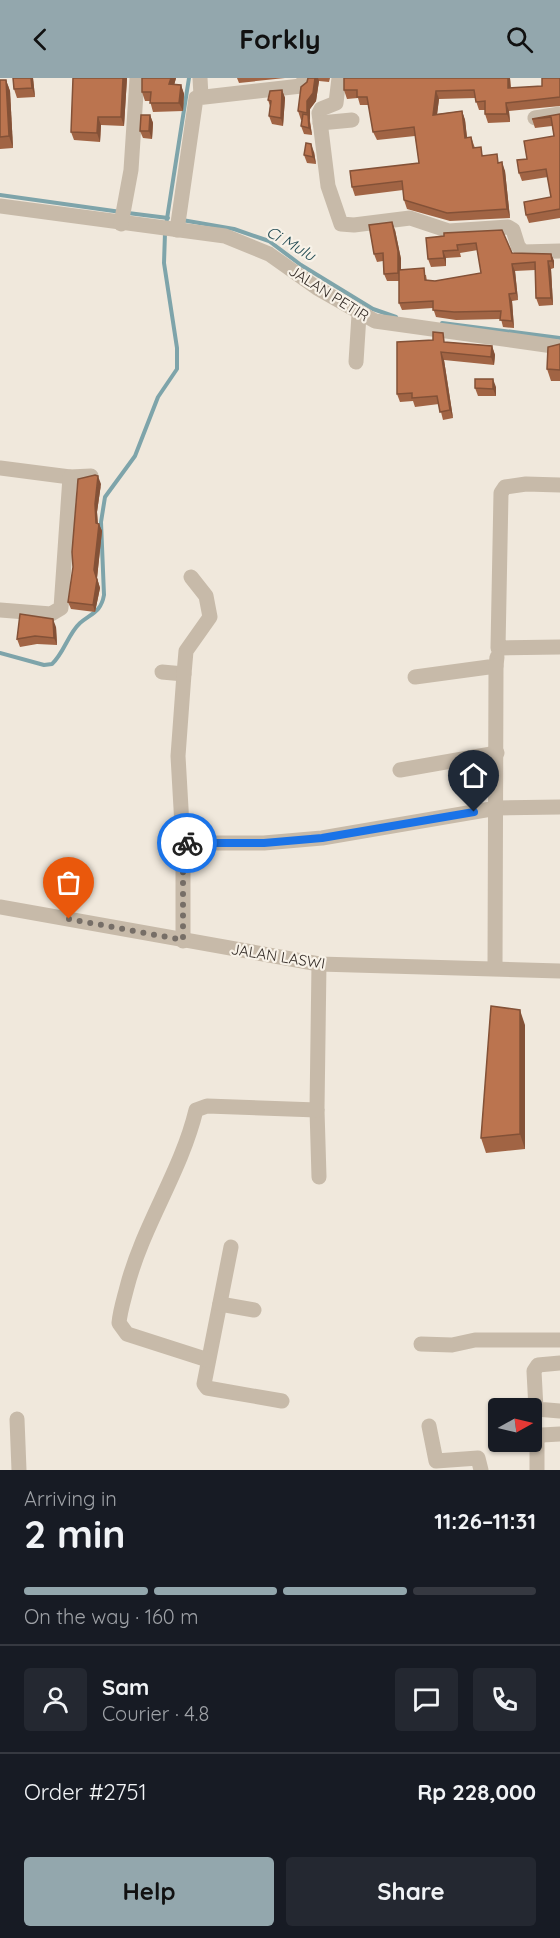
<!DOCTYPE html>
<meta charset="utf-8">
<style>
body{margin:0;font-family:Quicksand,sans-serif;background:#242831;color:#f1f3f6;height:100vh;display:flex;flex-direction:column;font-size:22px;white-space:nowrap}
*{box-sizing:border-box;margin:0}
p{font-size:20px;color:#9ea1a6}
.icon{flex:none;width:33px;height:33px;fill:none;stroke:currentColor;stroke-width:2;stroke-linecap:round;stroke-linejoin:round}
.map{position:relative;height:1392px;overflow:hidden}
.side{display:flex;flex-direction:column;background:#171b24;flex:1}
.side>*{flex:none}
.needle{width:39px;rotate:82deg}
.buttons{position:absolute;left:488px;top:1320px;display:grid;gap:12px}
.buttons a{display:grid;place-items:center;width:54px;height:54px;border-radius:6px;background:#171b24;box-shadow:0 2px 4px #0004;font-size:30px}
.pin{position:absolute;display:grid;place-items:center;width:51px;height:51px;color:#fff;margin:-62px -26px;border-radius:50% 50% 50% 0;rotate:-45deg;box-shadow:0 0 6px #0007}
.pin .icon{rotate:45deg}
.courier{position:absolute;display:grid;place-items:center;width:60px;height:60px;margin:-30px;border:4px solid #1a73e8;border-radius:50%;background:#fff;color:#222;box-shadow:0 2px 8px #0007}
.summary em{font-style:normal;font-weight:700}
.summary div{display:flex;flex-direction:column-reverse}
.summary{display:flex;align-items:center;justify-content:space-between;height:102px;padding:0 24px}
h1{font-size:39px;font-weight:700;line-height:45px}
.bar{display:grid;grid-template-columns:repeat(4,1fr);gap:9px 6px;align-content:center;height:72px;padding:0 24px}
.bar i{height:8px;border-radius:4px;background:#363941}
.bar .selected{background:#93a7ad}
.bar p{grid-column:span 4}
.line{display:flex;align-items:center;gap:15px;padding:0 24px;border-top:2px solid #363941}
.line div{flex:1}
.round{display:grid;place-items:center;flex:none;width:63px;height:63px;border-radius:6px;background:#242831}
.action{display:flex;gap:12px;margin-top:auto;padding:12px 24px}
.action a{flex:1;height:69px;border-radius:6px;background:#93a7ad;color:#111;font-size:24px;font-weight:700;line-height:69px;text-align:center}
.action a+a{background:#242831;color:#f1f3f6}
header{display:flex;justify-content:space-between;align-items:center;height:78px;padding:0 24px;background:#93a7ad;color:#111;font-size:27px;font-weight:700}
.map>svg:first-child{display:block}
</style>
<header><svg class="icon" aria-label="back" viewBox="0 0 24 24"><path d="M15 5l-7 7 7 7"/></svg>Forkly<svg class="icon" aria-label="search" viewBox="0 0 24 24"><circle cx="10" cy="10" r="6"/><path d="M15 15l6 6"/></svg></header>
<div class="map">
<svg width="560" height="1392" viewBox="0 0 560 1392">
<rect width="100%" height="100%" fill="#f0e8dc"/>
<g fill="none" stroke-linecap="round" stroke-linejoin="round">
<g stroke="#7ea4aa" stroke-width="4">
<polyline points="0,117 121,134"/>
<polyline points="128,135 168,140"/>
<polyline points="182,142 234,151 269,163 301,187 373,231 396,239"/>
<polyline points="166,147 189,0"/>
<polyline points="442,245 560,260"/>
<path d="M0,575L44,587L52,586C64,575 68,556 80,545C92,535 101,534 104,517L101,444L105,419L135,378L158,319L177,291V270L164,185L165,155"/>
</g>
<g stroke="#c7baa9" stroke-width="15">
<polyline points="200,0 201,18"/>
<polyline points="339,0 336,25 321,31 319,35 328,108 341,146 354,147 410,140 449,153 508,149 513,152 518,168 523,174 560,173"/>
<polyline points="535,40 560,36"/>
<polyline points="320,45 352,42"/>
<polyline points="0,128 225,158 269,176 317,210 375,243 560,269"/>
<polyline points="121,146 131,92 137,0"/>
<polyline points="177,152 196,20 301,8 305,0"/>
<polyline points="356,284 359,237"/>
<polyline points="0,390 70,399 91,398"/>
<polyline points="560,407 526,406 505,409 501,415 498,570 560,569"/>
<polyline points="0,532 51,536 61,530 70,399"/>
<polyline points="162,594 184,596"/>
<polyline points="415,599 496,588 497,579"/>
<polyline points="400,692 497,675"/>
<polyline points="183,765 264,765 322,760 497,730 560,729"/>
<polyline points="0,829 319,886 560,893"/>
<polyline points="183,863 183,765 178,678 184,596 186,573 210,539 206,518 191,499"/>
<polyline points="319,886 317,1032 319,1099"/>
<polyline points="495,890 496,588"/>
<polyline points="231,1169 204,1306 207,1310 282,1323"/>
<polyline points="220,1226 254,1232"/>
<polyline points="421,1266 452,1267 475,1262 560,1262"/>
<path d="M208,1282L127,1256L119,1245C120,1233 124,1221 127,1209C143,1147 181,1094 196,1032L207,1028L317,1032"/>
<polyline points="560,1285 538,1287 534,1293 536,1331 560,1333"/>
<polyline points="17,1341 19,1392"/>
<polyline points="429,1348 436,1383 478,1380 481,1392"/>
<polyline points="537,1392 537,1362 542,1357 560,1356"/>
</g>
</g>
<g fill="#a16444">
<polygon points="13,0 33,0 35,19 17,20 14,11"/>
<polygon points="127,0 124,48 101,47 100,64 74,62 71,54"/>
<polygon points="142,0 176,0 174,7 181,7 184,16 183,33 153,34 150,23 145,23 142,14"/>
<polygon points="237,0 285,0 239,5"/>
<polygon points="308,0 330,0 329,4 319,3 316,23 310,31 310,43 312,57 304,56 301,48 302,42 301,42 298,33"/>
<polygon points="510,0 511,10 542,8 560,0 560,28 509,33 510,44 488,45 485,36 485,32 479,32 475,20 439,21 437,36 462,33 465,42 467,60 471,59 475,70 484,78 500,85 505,93 510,140 450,143 407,131 404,122 403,112 355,118 352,109 419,85 415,58 377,62 373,54 369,27 360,27 358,20 347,21 344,12"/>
<polygon points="0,2 6,2 10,13 13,70 0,71"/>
<polygon points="282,12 285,20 283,48 272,46 269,38 270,28 268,22"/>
<polygon points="560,36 560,140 529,145 526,137 551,119 548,99 522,103 519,95 527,81 554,58 552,48 535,50 532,41"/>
<polygon points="150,37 153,45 152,61 143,60 140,53"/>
<polygon points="314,74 316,86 307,85 304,77"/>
<polygon points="395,152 401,181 401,192 426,197 427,203 435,203 481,195 478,172 460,175 461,179 446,180 446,188 431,189 428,181 444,158 444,155 512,175 551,176 554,183 554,190 551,191 553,227 539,228 536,220 535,192 515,193 518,222 512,223 514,250 503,249 501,241 456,242 436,239 433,230 402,232 399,225 399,203 387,203 384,196 383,183 377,184 374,176"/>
<polygon points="446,264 492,268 495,277 494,287 444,282 453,340 443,342 439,326 415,329 413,323 400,324 397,316"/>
<polygon points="560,266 560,303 551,303 547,291"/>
<polygon points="496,309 496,318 478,318 475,310"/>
<polygon points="101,406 97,434 98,446 99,446 102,453 97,500 100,510 95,534 71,531 68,524"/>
<polygon points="56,549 57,567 37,566 20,569 17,561"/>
<polygon points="525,947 525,1071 486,1075 481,1060"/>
</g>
<g fill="#835137">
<polygon points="31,0 33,0 35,19 32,10"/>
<polygon points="123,0 127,0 124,48 121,39"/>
<polygon points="171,0 176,0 172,15 169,6"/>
<polygon points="315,0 318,0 319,3 316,23 310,31 310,43 307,35 307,23"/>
<polygon points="508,0 510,0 511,18 508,10"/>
<polygon points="6,2 10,13 13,70 9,58"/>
<polygon points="181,7 184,16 183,33 179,25"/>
<polygon points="282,12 285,20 283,48 281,40"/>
<polygon points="436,13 439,21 436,45 433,37"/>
<polygon points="506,25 509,33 510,44 507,36"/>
<polygon points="462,33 465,42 468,68 465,60"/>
<polygon points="150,37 153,45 152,61 149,53"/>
<polygon points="308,37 310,45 312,57 309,50"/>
<polygon points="98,39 101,47 100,64 97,55"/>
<polygon points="311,66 314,74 316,86 313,79"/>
<polygon points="502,84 505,93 510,140 507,131"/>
<polygon points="392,144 395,152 401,181 401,202 398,195"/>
<polygon points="443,173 446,180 446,188 444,180"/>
<polygon points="551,176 554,183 554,190 552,183"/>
<polygon points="548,183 551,191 553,227 551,220"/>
<polygon points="512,186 515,193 518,222 516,215"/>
<polygon points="509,216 512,223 514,250 512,243"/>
<polygon points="492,268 495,277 494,287 491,279"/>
<polygon points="441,274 444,282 453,340 450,332"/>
<polygon points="493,301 496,309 496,318 493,311"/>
<polygon points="98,398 101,406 97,434 98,451 99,446 102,453 97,500 100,510 95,534 93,527 96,445 95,426"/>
<polygon points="53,541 56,549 57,567 54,560"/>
<polygon points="520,932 525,947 525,1071 520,1056"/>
</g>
<g fill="#bb744f" stroke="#835137" stroke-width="1.5">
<polygon points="13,0 31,0 32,10 14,11"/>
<polygon points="73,0 123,0 121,39 98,39 97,55 71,54"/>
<polygon points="142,0 171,0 169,6 181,7 179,25 150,25 151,14 142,14"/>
<polygon points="308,0 315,0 313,15 307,23 307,35 298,33 301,9 307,4"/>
<polygon points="344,0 508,0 508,10 542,8 542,0 560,0 560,19 506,25 507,36 485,36 485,23 476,24 474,12 436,13 433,37 462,33 465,60 471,59 473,70 481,69 482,78 497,76 498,85 502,84 507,131 447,135 404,122 402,103 352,109 350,93 419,85 414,49 373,54 367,19 357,19 357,12 344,12"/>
<polygon points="0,2 6,2 9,58 0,59"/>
<polygon points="282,12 281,40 269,38 271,23 268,22 270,13"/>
<polygon points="303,36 308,37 309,50 301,48"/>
<polygon points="560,36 560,131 526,137 524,124 551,119 546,91 519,95 517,82 527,81 524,63 554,58 551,39 532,41"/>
<polygon points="141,37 150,37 149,53 140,53"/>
<polygon points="306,65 311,66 313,79 304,77"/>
<polygon points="392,144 398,173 398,195 384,196 383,175 374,176 369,147"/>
<polygon points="502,152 512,175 551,176 552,183 548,183 551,220 536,220 535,184 512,186 516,215 509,216 512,243 500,242 501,233 454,234 433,232 433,223 399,225 399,192 424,190 425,202 435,203 481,195 476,165 457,167 458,172 443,173 444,180 428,181 426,160 444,158 444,155"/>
<polygon points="433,254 443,255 444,264 492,268 491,279 441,274 450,332 440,334 437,318 412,320 412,315 397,316 397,264 433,262"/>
<polygon points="560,266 560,292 547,291 548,269"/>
<polygon points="475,301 493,301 493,311 475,310"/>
<polygon points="95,397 98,398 95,426 96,445 99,446 94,492 97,502 93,527 68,524 73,489 72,474 78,401"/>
<polygon points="20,536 53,541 54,560 35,558 17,561"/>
<polygon points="491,928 520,932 520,1056 481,1060"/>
</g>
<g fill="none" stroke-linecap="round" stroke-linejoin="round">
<polyline stroke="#766e67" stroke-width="6" stroke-dasharray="0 10.8" points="69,841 183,862 183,765 187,765"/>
<polyline stroke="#1a73e8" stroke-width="8" points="187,765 264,765 322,760 474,734"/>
</g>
<g text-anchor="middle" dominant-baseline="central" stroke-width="4.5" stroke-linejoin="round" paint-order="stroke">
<g font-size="15" fill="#352d28" stroke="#f8f2e8">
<text transform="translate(329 215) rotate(32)">JALAN PETIR</text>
<text transform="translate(278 878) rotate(9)">JALAN LASWI</text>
</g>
<g font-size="16" font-style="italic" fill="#214a53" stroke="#f8f2e8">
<text transform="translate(291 165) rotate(30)">Ci Mulu</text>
</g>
</g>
</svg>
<div class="buttons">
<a><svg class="needle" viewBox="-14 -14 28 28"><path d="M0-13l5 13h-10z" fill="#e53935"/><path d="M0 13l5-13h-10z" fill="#9ea1a6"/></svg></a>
</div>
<div class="pin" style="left:69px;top:841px;background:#ea580c"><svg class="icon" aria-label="bag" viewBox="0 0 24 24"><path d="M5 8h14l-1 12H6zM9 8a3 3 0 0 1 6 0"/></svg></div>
<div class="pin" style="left:474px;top:734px;background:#1f2937"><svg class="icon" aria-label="home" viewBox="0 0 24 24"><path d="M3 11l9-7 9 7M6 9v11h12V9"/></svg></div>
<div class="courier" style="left:187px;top:765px"><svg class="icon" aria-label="bike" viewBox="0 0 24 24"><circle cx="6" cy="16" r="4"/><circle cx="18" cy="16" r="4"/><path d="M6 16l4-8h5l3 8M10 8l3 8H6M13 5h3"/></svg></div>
</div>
<section class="side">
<div class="summary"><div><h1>2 min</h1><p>Arriving in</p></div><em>11:26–11:31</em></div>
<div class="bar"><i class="selected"></i><i class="selected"></i><i class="selected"></i><i></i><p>On the way · 160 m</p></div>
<div class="line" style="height:108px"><a class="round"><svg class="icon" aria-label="person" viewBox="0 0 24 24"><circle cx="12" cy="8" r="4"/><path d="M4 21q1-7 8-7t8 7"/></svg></a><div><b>Sam</b><p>Courier · 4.8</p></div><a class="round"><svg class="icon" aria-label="chat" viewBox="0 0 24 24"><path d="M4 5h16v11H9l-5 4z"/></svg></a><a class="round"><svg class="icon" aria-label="phone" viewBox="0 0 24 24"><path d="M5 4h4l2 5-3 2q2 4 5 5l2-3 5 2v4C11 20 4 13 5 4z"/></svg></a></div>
<div class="line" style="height:78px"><div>Order #2751</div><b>Rp 228,000</b></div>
<div class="action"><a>Help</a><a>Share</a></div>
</section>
